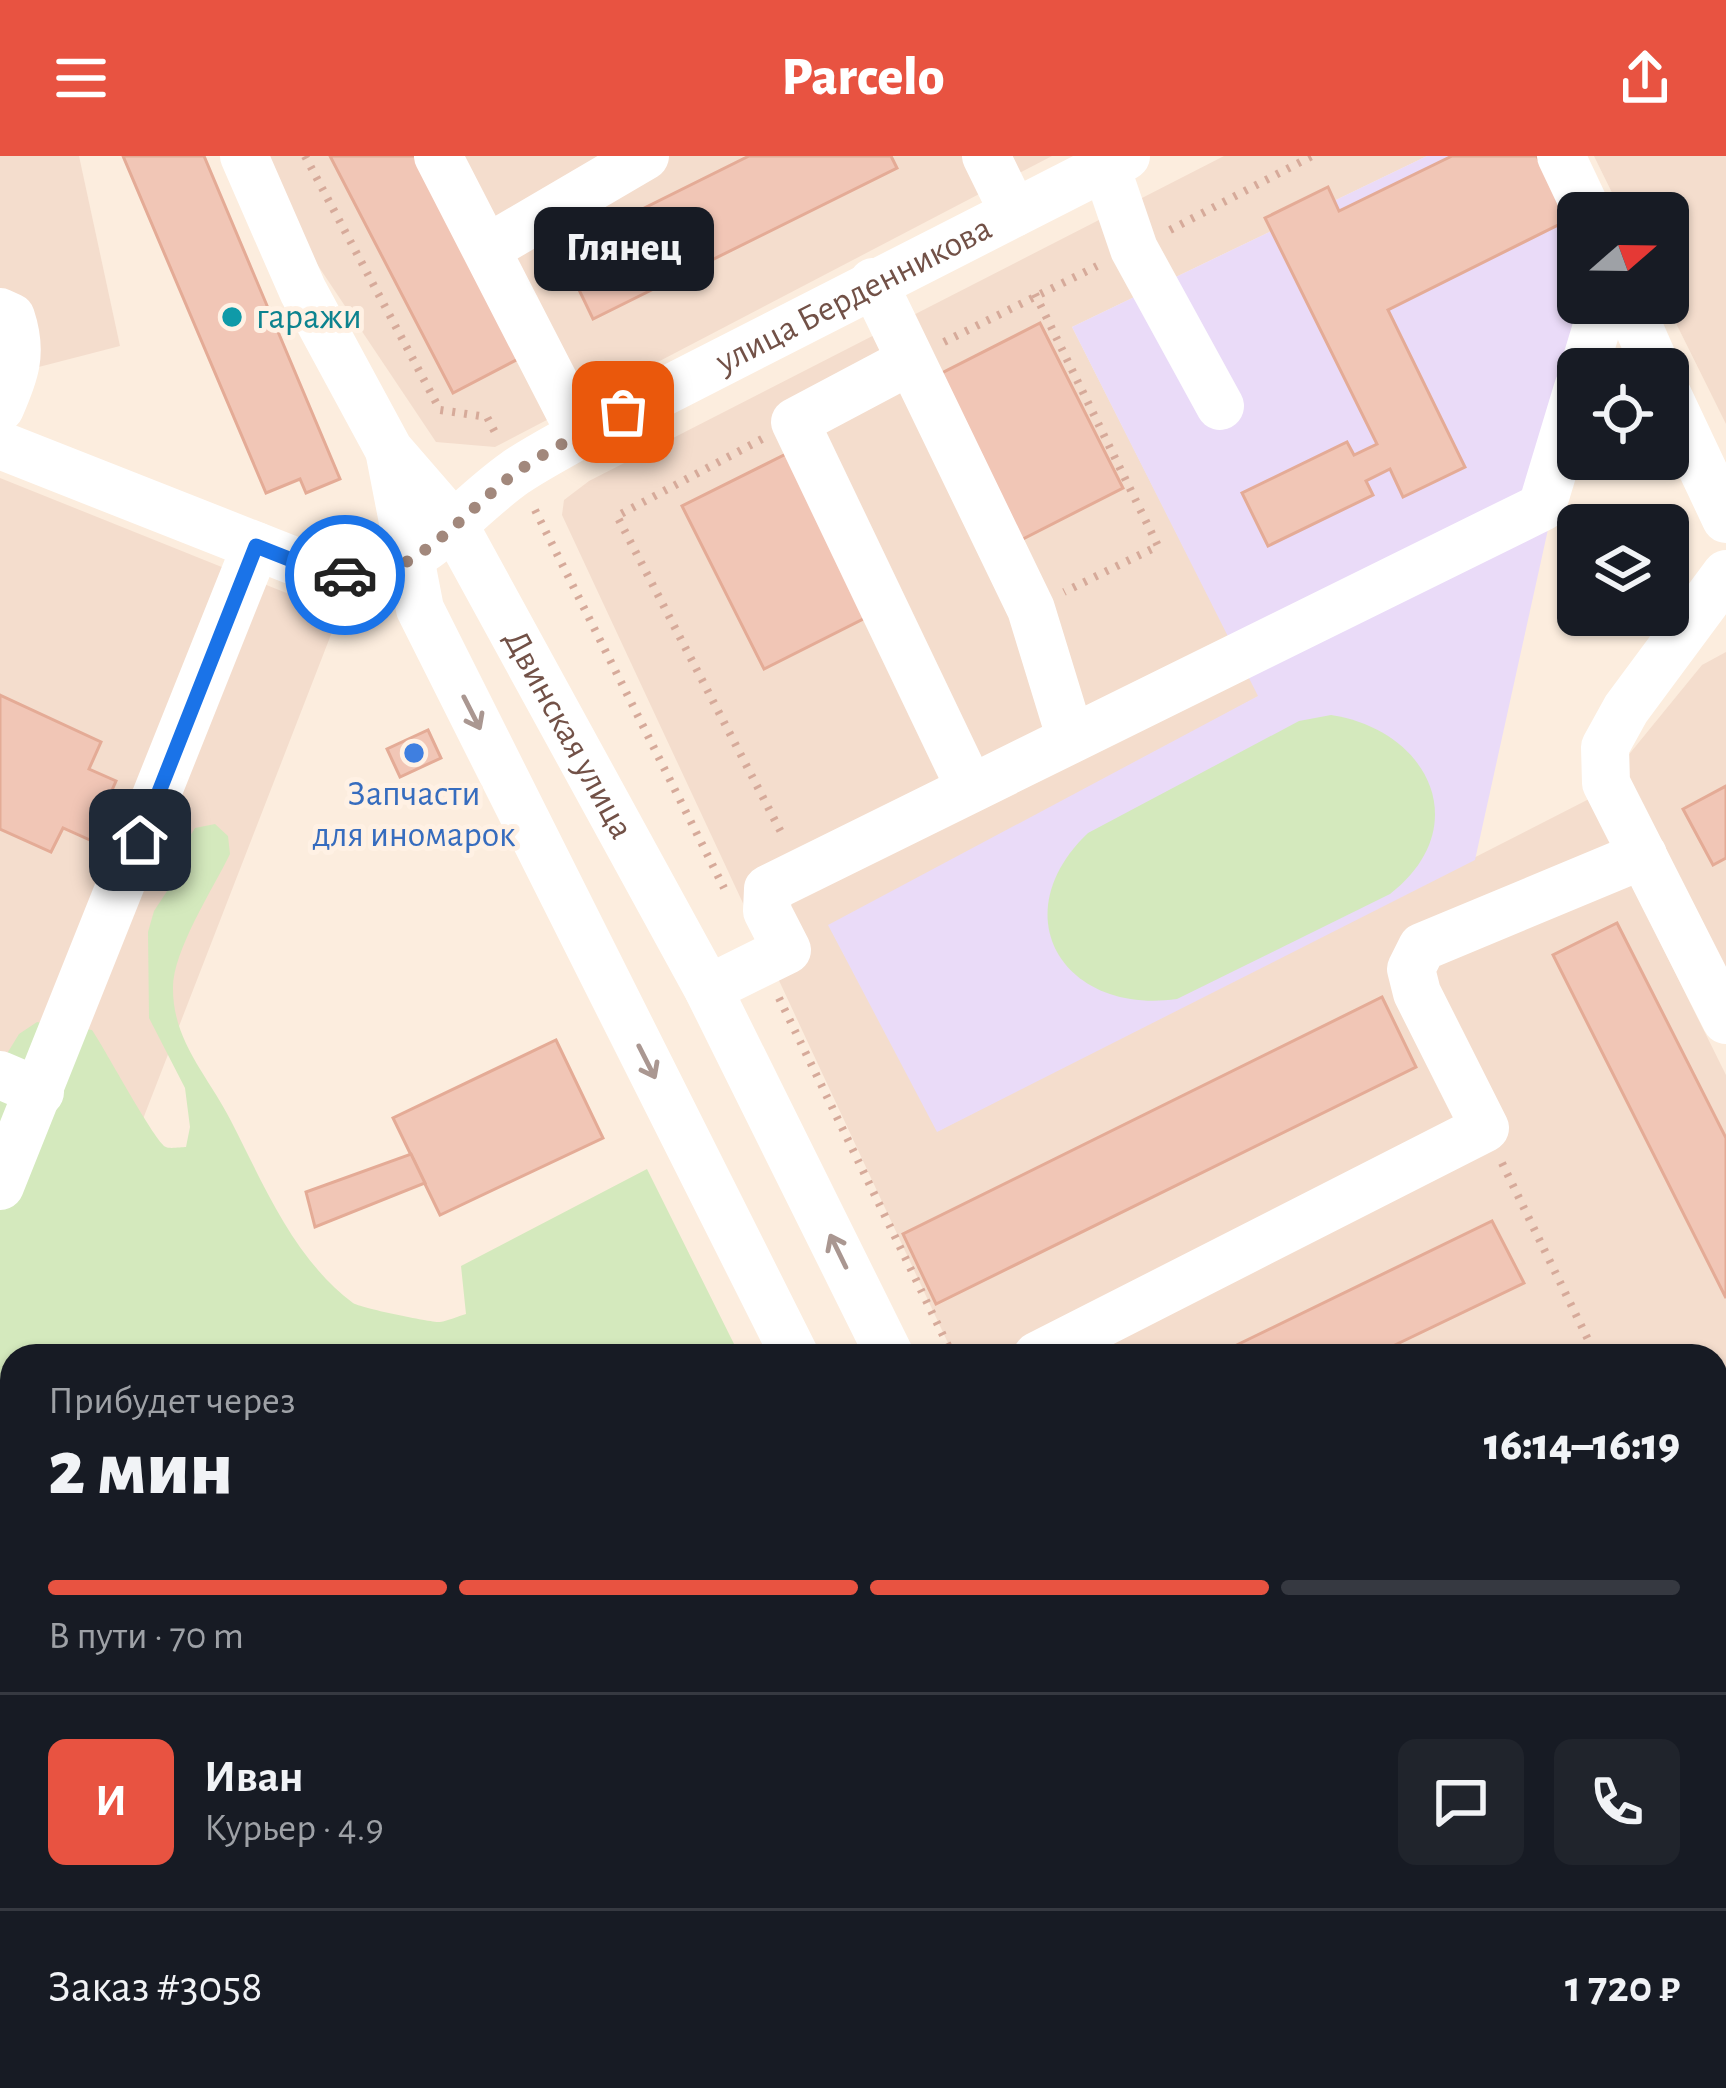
<!DOCTYPE html>
<html lang="ru">
<meta charset="utf-8">
<style>
body{margin:0;font-family:"Alegreya Sans",sans-serif;background:#20242c;color:#f1f3f6;height:100vh;display:flex;flex-direction:column;font-size:45px;white-space:nowrap}
*{box-sizing:border-box;margin:0}
p{font-size:39px;color:#9ea1a6}
.icon{flex:none;width:66px;height:66px;fill:none;stroke:currentColor;stroke-width:2;stroke-linecap:round;stroke-linejoin:round}
.map{position:relative;flex:1;overflow:hidden}
.panel{position:absolute;left:0px;top:1188px;width:1728px;height:744px;display:flex;flex-direction:column;background:#171b24;border-radius:36px 36px 0 0;box-shadow:0 3px 9px #0004}
.panel>*{flex:none}
.needle{width:78px;rotate:70deg}
.controls{position:absolute;left:1557px;top:36px;display:grid;gap:24px}
.controls a{display:grid;place-items:center;width:132px;height:132px;border-radius:18px;background:#171b24;box-shadow:0 3px 9px #0004;font-size:60px}
.pin{position:absolute;display:grid;place-items:center;width:102px;height:102px;color:#fff;margin:-51px;border-radius:24px;box-shadow:0 6px 18px #0006}
.courier{position:absolute;display:grid;place-items:center;width:120px;height:120px;margin:-60px;border:9px solid #1a73e8;border-radius:50%;background:#fff;color:#222;box-shadow:0 3px 15px #0007}
.bubble{position:absolute;height:84px;border-radius:18px;background:#171b24;box-shadow:0 3px 9px #0004;font-size:39px;font-weight:800;line-height:84px;text-align:center}
.summary em{font-style:normal;font-weight:800}
.summary div{display:flex;flex-direction:column-reverse}
.summary{display:flex;align-items:center;justify-content:space-between;height:204px;padding:0 48px}
h1{font-size:78px;font-weight:800;line-height:90px}
.bar{display:grid;grid-template-columns:repeat(4,1fr);gap:18px 12px;align-content:center;height:144px;padding:0 48px}
.bar i{height:15px;border-radius:9px;background:#363941}
.bar .current{background:#e85341}
.bar p{grid-column:span 4}
.line{display:flex;align-items:center;gap:30px;padding:0 48px;border-top:3px solid #363941}
.line div{flex:1}
.round{display:grid;place-items:center;flex:none;width:126px;height:126px;border-radius:18px;background:#20242c}
header{display:flex;justify-content:space-between;align-items:center;height:156px;padding:0 48px;background:#e85341;color:#fff;font-size:54px;font-weight:800}
.map>svg:first-child{display:block}
</style>
<header><svg class="icon" aria-label="menu" viewBox="0 0 24 24"><path d="M4 6h16M4 12h16M4 18h16"/></svg>Parcelo<svg class="icon" aria-label="share" viewBox="0 0 24 24"><path d="M12 15V3M7 8l5-5 5 5M5 13v7h14v-7"/></svg></header>
<div class="map">
<svg width="1726" height="1932" viewBox="0 0 1726 1932">
<rect width="100%" height="100%" fill="#fcedde"/>
<g fill="#f4ddcd">
<polygon points="0,0 79,0 120,190 0,221"/>
<polygon points="254,0 1052,0 495,291 436,286 258,20"/>
<polygon points="1224,0 1427,0 1072,171 1259,540 829,770 938,975 1589,643 1726,919 1726,1359 1716,1364 1716,1200 954,1200 562,359 564,344 589,325"/>
<polygon points="1594,0 1726,0 1726,268 1666,147 1668,57 1622,57"/>
<polygon points="0,322 339,458 51,1200 12,1200 13,1932 0,1932"/>
<polygon points="1726,496 1726,819 1622,607 1702,509"/>
<polygon points="1726,1399 1726,1932 1462,1932 1457,1920 1716,1920 1716,1405"/>
</g>
<polygon fill="#eae0da" points="508,1920 1081,1920 1087,1932 512,1932"/>
<polygon fill="#eadbf8" points="1427,0 1524,0 1578,106 1578,147 1598,147 1475,704 937,976 828,769 1258,540 1072,171"/>
<g fill="#d4e9bd">
<path d="M1331,559C1429,574 1476,671 1390,738L1177,843C1063,859 1002,759 1088,677L1299,565Z"/>
<path d="M215,668L228,680L230,698C213,733 172,796 173,833C173,886 209,921 231,965C264,1029 294,1103 353,1147C360,1152 434,1167 440,1166C448,1165 458,1160 466,1158L461,1110L647,1013L740,1200H12V1258L0,1254V909L19,878L37,866L92,874C105,893 156,988 166,991C169,993 182,991 186,991L190,971L185,932L149,862L148,776L154,755L175,723V705L195,672Z"/>
<polygon points="0,1424 12,1429 12,1920 508,1920 512,1932 0,1932"/>
</g>
<g fill="#f1c6b6" stroke="#e4ab96" stroke-width="3">
<polygon points="123,0 204,0 340,323 306,337 300,323 266,337"/>
<polygon points="330,0 416,0 520,202 453,237"/>
<polygon points="891,0 897,12 593,163 560,94 749,0"/>
<polygon points="1452,0 1537,0 1568,64 1388,154 1465,311 1403,341 1390,313 1366,325 1373,339 1268,390 1242,337 1347,286 1354,299 1377,288 1265,62 1328,31 1339,55"/>
<polygon points="1040,167 1123,332 1019,385 936,220"/>
<polygon points="792,295 873,458 764,513 682,350"/>
<polygon points="0,539 101,586 89,613 116,625 90,684 63,672 51,696 0,673"/>
<polygon points="428,574 441,602 400,621 387,593"/>
<polygon points="1726,630 1726,702 1713,709 1683,653"/>
<polygon points="1617,767 1726,982 1726,1142 1553,799"/>
<polygon points="1382,841 1416,911 936,1148 903,1078"/>
<polygon points="556,884 603,982 440,1059 393,962"/>
<polygon points="411,998 425,1027 315,1071 306,1036"/>
<polygon points="1492,1065 1524,1127 1372,1200 1214,1200"/>
<polygon points="379,1920 459,1920 454,1932 375,1932"/>
<polygon points="560,1920 597,1920 593,1932 556,1932"/>
<polygon points="790,1920 995,1920 1026,1932 821,1932"/>
<polygon points="1323,1920 1408,1920 1413,1932 1329,1932"/>
</g>
<g fill="none" stroke-linecap="round" stroke-linejoin="round">
<g stroke="#d6aa9a" stroke-width="8" stroke-dasharray="3 9" stroke-linecap="butt">
<polyline points="305,0 440,254 487,261 498,282"/>
<polyline points="1170,74 1312,0"/>
<polyline points="1035,138 1158,390 1064,436"/>
<polyline points="944,186 1097,110"/>
<polyline points="762,283 617,360 783,680"/>
<polyline points="535,354 724,732"/>
<polyline points="779,842 953,1200"/>
<polyline points="1502,1007 1596,1200"/>
<polyline points="1314,1920 1319,1932"/>
</g>
<g stroke="#fff" stroke-width="48">
<path id="s1" d="M244,0L303,135L389,294L454,369L708,833L890,1200"/>
<polyline points="438,0 581,278"/>
<polyline points="986,0 1014,57"/>
<polyline points="1561,0 1588,57"/>
<polyline points="1106,11 1134,93 1220,250"/>
<polyline points="488,92 645,0"/>
<polyline points="873,126 1031,453 1070,580"/>
<polyline points="1628,147 1657,213"/>
<path d="M0,156L11,161C23,197 15,218 0,252"/>
<polyline points="910,205 795,266 970,632"/>
<polyline points="1584,213 1604,147"/>
<polyline points="1668,240 1726,363"/>
<path id="s2" d="M0,289L317,414C416,431 445,366 516,316C537,302 560,290 581,278L1126,0"/>
<polyline points="390,299 420,453 795,1200"/>
<polyline points="1726,418 1626,553 1605,591 1606,627 1726,864"/>
<polyline points="708,833 787,794 767,755 768,733 1542,351 1578,232"/>
<polyline points="0,919 40,936"/>
<polyline points="0,1030 256,390"/>
<polyline points="1037,1200 1485,972 1417,837 1411,813 1422,791 1643,699"/>
<polyline points="0,1381 12,1386"/>
<polyline points="1716,1384 1726,1379"/>
<polyline points="0,1847 12,1850"/>
<polyline points="1156,1920 1162,1932"/>
<polyline points="1250,1920 1256,1932"/>
<polyline points="1429,1920 1435,1932"/>
<polyline points="1698,1923 1703,1932"/>
</g>
</g>
<defs><path id="oneway-shaft" d="M-6 0H5M1.5-3L5.5 0L1.5 3" fill="none" stroke-width="1.6" stroke-linecap="round" stroke-linejoin="round" transform="scale(3)"/></defs>
<g stroke="#aa9791">
<use href="#oneway-shaft" transform="translate(472 557) rotate(63)"/>
<use href="#oneway-shaft" transform="translate(647 906) rotate(63)"/>
<use href="#oneway-shaft" transform="translate(838 1095) rotate(-116)"/>
</g>
<g fill="none" stroke-linecap="round" stroke-linejoin="round">
<path stroke="#a2887c" stroke-width="12" stroke-dasharray="0 21.6" d="M345,419C412,430 468,350 517,316C549,293 587,275 623,256"/>
<polyline stroke="#1a73e8" stroke-width="15" points="140,684 256,390 317,414 345,419"/>
</g>
<circle fill="#0f9aa8" stroke="#fff1e4" stroke-width="4.5" cx="232" cy="161" r="12"/>
<circle fill="#3f7fe0" stroke="#fff1e4" stroke-width="4.5" cx="414" cy="597" r="12"/>
<g text-anchor="middle" dominant-baseline="central" stroke-width="10" stroke-linejoin="round" paint-order="stroke">
<g font-size="36" fill="#725147" stroke="#fff1e4">
<text stroke="none"><textPath href="#s2" startOffset="954">улица Берденникова</textPath></text>
<text stroke="none"><textPath href="#s1" startOffset="666">Двинская улица</textPath></text>
</g>
<g font-size="36" fill="#0d838f" stroke="#fff1e4" text-anchor="start">
<text x="256" y="161">гаражи</text>
</g>
<g font-size="36" fill="#366cbe" stroke="#fff1e4">
<text x="414" y="638">Запчасти<tspan x="414" dy="41">для иномарок</tspan></text>
</g>
</g>
</svg>
<div class="controls">
<a><svg class="needle" viewBox="-14 -14 28 28"><path d="M0-13l5 13h-10z" fill="#e53935"/><path d="M0 13l5-13h-10z" fill="#9ea1a6"/></svg></a>
<a><svg class="icon" aria-label="locate" viewBox="0 0 24 24"><circle cx="12" cy="12" r="6"/><path d="M12 2v4M12 18v4M2 12h4M18 12h4"/></svg></a>
<a><svg class="icon" aria-label="layers" viewBox="0 0 24 24"><path d="M12 4l9 5-9 5-9-5zM3 14l9 5 9-5"/></svg></a>
</div>
<div class="pin" style="left:623px;top:256px;background:#ea580c"><svg class="icon" aria-label="bag" viewBox="0 0 24 24"><path d="M5 8h14l-1 12H6zM9 8a3 3 0 0 1 6 0"/></svg></div>
<div class="pin" style="left:140px;top:684px;background:#1f2937"><svg class="icon" aria-label="home" viewBox="0 0 24 24"><path d="M3 11l9-7 9 7M6 9v11h12V9"/></svg></div>
<div class="courier" style="left:345px;top:419px"><svg class="icon" aria-label="car" viewBox="0 0 24 24"><path d="M5 17H2v-5l4-1 3-4h7l3 4 3 1v5h-3M9 17h6M6 11h13"/><circle cx="7" cy="17" r="2"/><circle cx="17" cy="17" r="2"/></svg></div>
<div class="bubble" style="left:534px;top:51px;width:180px">Глянец</div>
<section class="panel">
<div class="summary"><div><h1>2 мин</h1><p>Прибудет через</p></div><em>16:14–16:19</em></div>
<div class="bar"><i class="current"></i><i class="current"></i><i class="current"></i><i></i><p>В пути · 70 m</p></div>
<div class="line" style="height:216px"><b class="round" style="background:#e85341;color:#fff">И</b><div><b>Иван</b><p>Курьер · 4.9</p></div><a class="round"><svg class="icon" aria-label="chat" viewBox="0 0 24 24"><path d="M4 5h16v11H9l-5 4z"/></svg></a><a class="round"><svg class="icon" aria-label="phone" viewBox="0 0 24 24"><path d="M5 4h4l2 5-3 2q2 4 5 5l2-3 5 2v4C11 20 4 13 5 4z"/></svg></a></div>
<div class="line" style="height:156px"><div>Заказ #3058</div><b>1 720 ₽</b></div>
</section>
</div>
